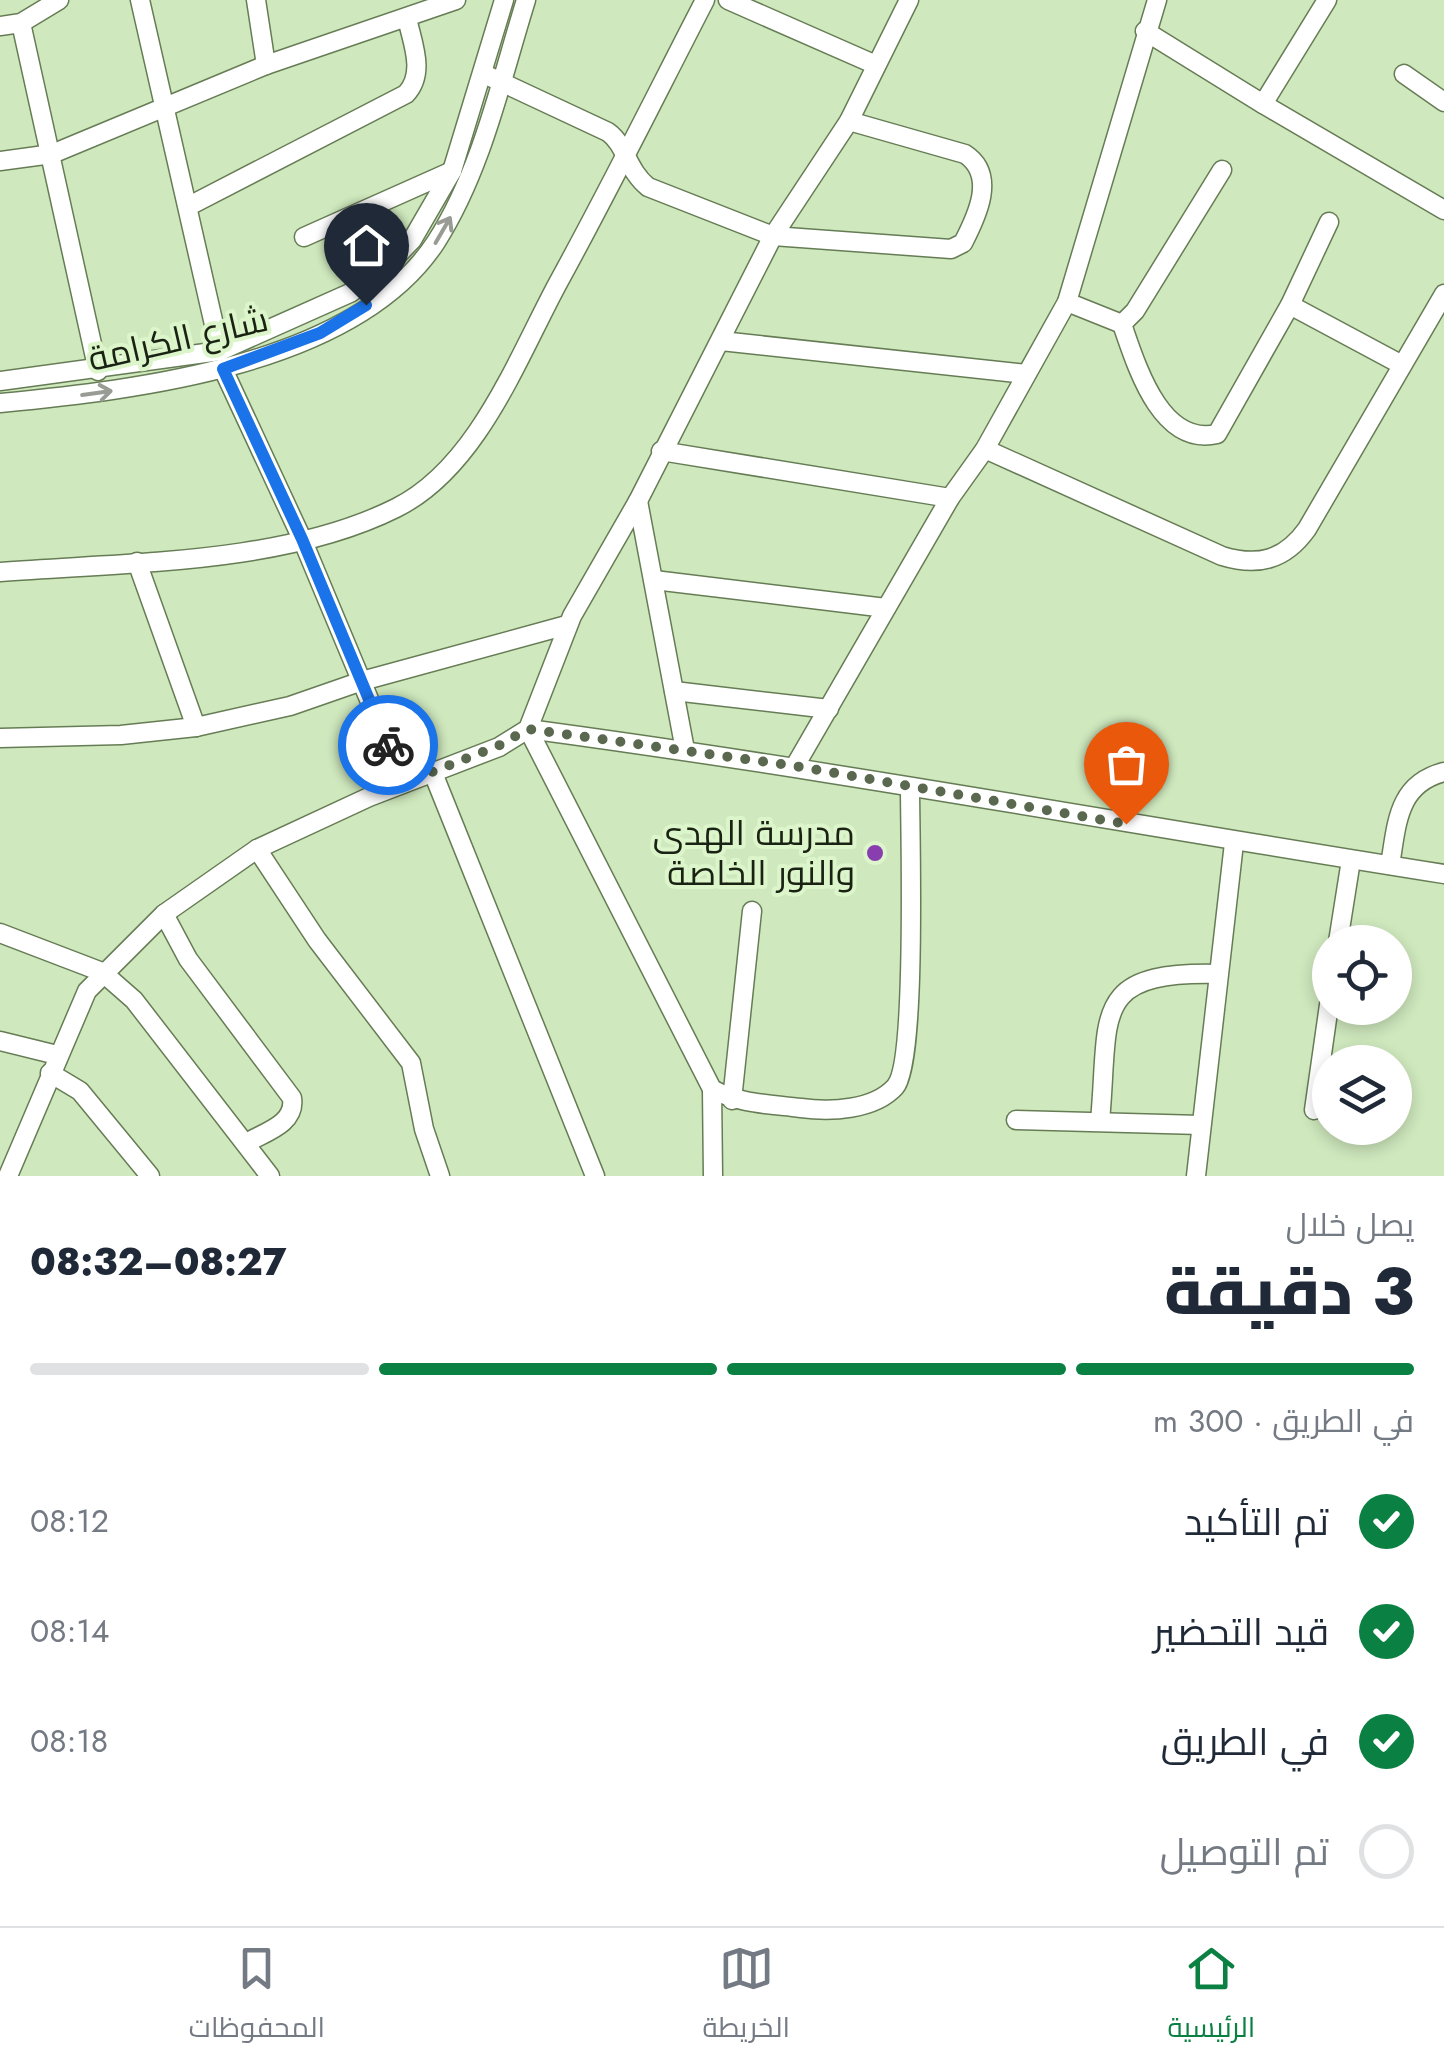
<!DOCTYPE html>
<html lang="ar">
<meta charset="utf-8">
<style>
body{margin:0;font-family:Jost,Cairo,sans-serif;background:#f6f6f7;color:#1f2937;direction:rtl;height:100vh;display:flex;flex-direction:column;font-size:38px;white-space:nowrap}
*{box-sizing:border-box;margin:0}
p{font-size:32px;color:#747a83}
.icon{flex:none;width:55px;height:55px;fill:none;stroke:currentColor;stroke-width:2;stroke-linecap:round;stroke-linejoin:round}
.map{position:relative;height:1176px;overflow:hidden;direction:ltr}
.sheet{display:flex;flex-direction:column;background:#fff;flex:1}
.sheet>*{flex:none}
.controls{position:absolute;left:1312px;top:925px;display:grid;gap:20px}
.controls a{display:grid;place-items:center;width:100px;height:100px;border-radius:50%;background:#fff;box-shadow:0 5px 15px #0003;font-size:50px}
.pin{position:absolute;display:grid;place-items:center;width:85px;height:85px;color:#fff;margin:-102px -42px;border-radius:50% 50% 50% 0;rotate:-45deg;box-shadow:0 0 10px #0007}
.pin .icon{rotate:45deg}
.courier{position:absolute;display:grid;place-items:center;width:100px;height:100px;margin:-50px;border:8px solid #1a73e8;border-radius:50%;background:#fff;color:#222;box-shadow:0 2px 12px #0007}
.overview em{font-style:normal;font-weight:800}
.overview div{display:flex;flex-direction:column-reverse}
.overview{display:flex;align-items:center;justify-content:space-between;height:170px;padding:0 30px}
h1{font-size:65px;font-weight:800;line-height:75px}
.bar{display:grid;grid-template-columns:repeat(4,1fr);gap:15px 10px;align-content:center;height:120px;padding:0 30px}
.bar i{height:12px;border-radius:8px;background:#e0e1e3}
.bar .active{background:#0b8043}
.bar p{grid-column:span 4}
ol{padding:0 30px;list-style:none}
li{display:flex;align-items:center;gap:30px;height:110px}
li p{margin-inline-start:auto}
li .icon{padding:10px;border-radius:50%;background:#0b8043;color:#fff;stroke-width:4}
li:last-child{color:#747a83}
li i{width:55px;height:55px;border:5px solid #e0e1e3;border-radius:50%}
.dock{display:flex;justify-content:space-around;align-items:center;height:140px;border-top:2px solid #e0e1e3;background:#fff;font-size:28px;color:#747a83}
.dock a{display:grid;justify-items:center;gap:5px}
.dock .active{color:#0b8043}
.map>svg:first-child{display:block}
</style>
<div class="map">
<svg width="1444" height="1176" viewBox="0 0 1444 1176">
<rect width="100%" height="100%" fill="#cfe8bd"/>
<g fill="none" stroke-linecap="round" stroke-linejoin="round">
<defs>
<g id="minor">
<polyline points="140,0 220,351"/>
<polyline points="256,0 266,65"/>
<polyline points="728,0 876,65"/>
<polyline points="21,23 98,371"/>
<polyline points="0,26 21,23 59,0"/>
<polyline points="1145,31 1263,104 1327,0"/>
<path d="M484,74L608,132C626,145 627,170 648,187L773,236L951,249L963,243C977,216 997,175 965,154L849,121"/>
<polyline points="1404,74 1444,102"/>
<polyline points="1263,104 1444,210"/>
<polyline points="0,161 52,154 266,65 456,0"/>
<path d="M189,206L406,94C426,73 412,42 407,18"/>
<polyline points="304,237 452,171"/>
<polyline points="1067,302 1122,324 1135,311 1222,170"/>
<polyline points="1290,305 1402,365"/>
<path d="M1122,324C1136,364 1160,447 1217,434L1290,305L1329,222"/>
<polyline points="721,341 1026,374"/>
<polyline points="223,369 302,539 404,783"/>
<polyline points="0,381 220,351 350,293 382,271 412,240 452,171 504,0"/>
<path d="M0,403C134,390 355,366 436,242C482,170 501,80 526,0"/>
<path d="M985,449L1222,556C1258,567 1285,560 1307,529L1444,294"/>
<polyline points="661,451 950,498"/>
<polyline points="638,501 685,750"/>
<polyline points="137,562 196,727"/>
<path d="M0,572C125,562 282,565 396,508C477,468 517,359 558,283C609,190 656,95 705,0"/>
<polyline points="654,580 886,608"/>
<polyline points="674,691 829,709"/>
<path d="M528,729C834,770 1139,826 1444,874"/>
<path d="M528,729L712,1089C739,1104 770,1104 801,1108C831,1112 874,1110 895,1087C917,1063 910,834 910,788"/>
<polyline points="0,738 121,735 196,727 290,706 362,681 567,625"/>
<polyline points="795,766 950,498 985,449 1067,302 1157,0"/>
<polyline points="433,773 595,1176"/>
<polyline points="257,849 317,940 411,1063 424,1129 440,1176"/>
<path d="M1390,865C1397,824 1397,784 1444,772"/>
<path d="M164,914L188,959L292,1098C296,1124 265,1132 246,1143"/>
<polyline points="0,933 102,972 134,1000 270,1176"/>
<polyline points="1338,942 1351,860"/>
<polyline points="0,1041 57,1055"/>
<polyline points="50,1073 80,1091 150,1176"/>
<polyline points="712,1089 713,1176"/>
<polyline points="732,1100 752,911"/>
<polyline points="1314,1110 1330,998"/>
<polyline points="1016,1120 1201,1125"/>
<path d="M1100,1121C1110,1015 1089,971 1218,974"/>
<polyline points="8,1176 87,991 164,914 257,849 369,797 499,747 528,729 572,616 638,501 773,236 849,121 909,0"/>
<polyline points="1196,1176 1234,843"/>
</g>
</defs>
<use href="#minor" stroke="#667c55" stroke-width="21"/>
<use href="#minor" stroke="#fff" stroke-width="18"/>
</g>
<defs><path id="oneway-shaft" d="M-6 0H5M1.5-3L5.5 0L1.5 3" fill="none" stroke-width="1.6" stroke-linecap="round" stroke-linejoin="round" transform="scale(2.5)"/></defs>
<g stroke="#989c95">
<use href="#oneway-shaft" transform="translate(443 230) rotate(-60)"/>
<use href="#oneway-shaft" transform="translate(97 393) rotate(-8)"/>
</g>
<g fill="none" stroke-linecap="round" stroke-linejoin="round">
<polyline stroke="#59684e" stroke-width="10" stroke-dasharray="0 18" points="388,745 404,783 498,746 528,729 795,766 1126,824"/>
<polyline stroke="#1a73e8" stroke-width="12" points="366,305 320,333 223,369 302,539 388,745"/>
</g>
<circle fill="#893eb0" stroke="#dcf5ca" stroke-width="4" cx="875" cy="853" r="10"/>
<g text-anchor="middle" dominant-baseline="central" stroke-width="8" stroke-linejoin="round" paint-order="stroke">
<g font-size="35" fill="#1a2313" stroke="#dcf5ca">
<text transform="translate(178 339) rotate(-13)">شارع الكرامة</text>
</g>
<g font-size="35" fill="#1a2313" stroke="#dcf5ca" text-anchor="end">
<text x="855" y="833">مدرسة الهدى<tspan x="855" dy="40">والنور الخاصة</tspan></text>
</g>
</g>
</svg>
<div class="controls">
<a><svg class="icon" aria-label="locate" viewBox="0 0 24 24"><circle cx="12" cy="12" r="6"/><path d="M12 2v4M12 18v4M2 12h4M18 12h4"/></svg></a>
<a><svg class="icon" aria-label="layers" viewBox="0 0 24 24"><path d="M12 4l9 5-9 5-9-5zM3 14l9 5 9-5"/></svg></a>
</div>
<div class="pin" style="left:1126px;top:824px;background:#ea580c"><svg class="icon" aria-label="bag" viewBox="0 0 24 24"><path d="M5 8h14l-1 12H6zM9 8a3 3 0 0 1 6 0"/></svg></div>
<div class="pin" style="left:366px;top:305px;background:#1f2937"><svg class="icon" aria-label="home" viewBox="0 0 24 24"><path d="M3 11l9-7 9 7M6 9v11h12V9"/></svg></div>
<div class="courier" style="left:388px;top:745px"><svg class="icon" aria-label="bike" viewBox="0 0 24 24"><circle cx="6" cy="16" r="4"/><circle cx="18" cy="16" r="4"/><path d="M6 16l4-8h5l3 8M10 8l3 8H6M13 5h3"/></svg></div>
</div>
<section class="sheet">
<div class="overview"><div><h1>3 دقيقة</h1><p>يصل خلال</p></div><em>08:27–08:32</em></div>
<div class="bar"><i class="active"></i><i class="active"></i><i class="active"></i><i></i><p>في الطريق · 300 m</p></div>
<ol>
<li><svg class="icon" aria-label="check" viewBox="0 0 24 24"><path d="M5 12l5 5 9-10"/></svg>تم التأكيد<p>08:12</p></li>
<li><svg class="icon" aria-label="check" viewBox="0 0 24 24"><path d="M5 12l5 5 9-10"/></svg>قيد التحضير<p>08:14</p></li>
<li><svg class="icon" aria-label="check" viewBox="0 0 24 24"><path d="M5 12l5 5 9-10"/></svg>في الطريق<p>08:18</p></li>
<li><i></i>تم التوصيل</li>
</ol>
</section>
<nav class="dock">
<a class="active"><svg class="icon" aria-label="home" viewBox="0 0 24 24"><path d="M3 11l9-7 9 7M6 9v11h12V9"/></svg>الرئيسية</a>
<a><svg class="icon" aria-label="map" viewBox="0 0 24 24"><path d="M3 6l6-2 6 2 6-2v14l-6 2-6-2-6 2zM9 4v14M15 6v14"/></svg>الخريطة</a>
<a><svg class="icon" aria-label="saved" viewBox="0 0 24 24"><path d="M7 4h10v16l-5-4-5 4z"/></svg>المحفوظات</a>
</nav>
